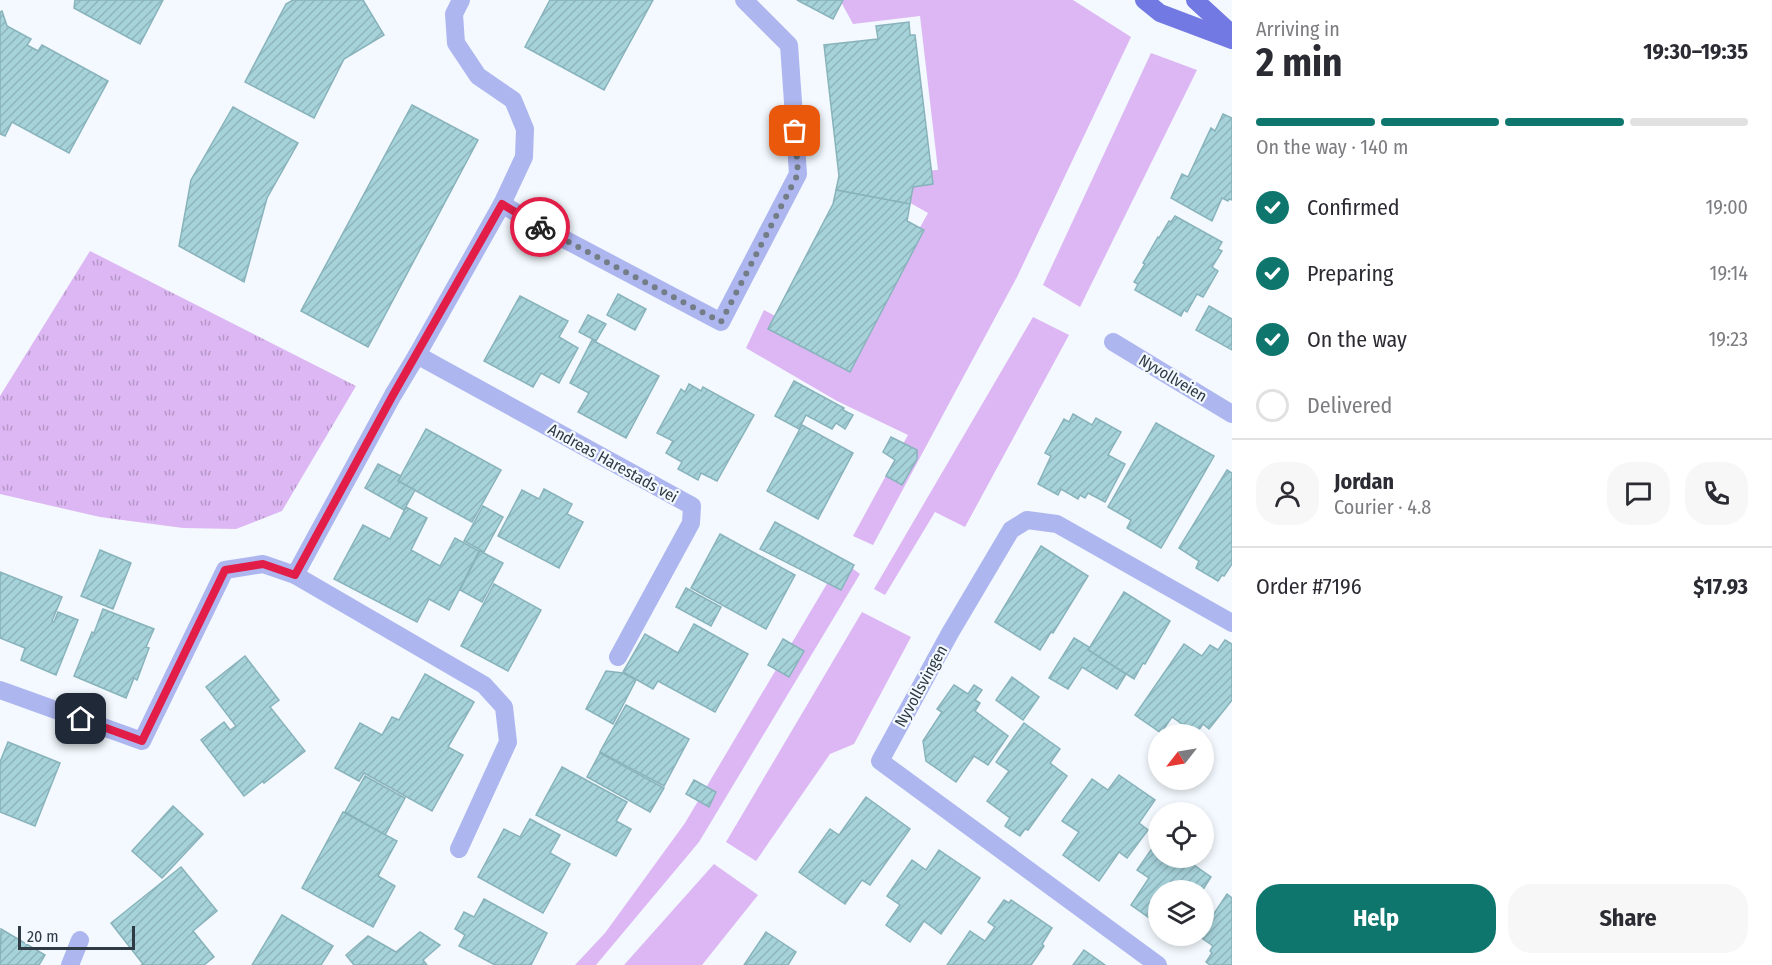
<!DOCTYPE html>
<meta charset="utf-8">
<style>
body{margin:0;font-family:"Fira Sans Condensed",sans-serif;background:#f7f7f7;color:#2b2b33;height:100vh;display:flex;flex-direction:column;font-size:22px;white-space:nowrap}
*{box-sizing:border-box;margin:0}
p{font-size:20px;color:#7c7c81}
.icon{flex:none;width:33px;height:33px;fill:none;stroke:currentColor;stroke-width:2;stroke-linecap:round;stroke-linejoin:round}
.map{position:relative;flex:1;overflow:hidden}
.drawer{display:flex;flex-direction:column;background:#fff;width:540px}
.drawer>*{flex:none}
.needle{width:39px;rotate:239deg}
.tools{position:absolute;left:1148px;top:724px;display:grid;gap:12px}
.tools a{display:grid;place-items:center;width:66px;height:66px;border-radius:50%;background:#fff;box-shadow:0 3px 9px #0003;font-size:30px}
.scale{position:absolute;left:18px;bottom:15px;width:117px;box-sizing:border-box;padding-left:6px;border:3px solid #2e3a44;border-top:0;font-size:16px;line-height:21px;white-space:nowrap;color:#2e3a44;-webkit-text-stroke:4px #f3f9fe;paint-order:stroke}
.pin{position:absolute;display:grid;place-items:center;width:51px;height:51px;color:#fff;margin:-26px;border-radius:12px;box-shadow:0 3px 9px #0006}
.courier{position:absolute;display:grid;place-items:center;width:60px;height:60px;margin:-30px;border:4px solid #e11d48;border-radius:50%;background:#fff;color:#222;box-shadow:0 2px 8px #0007}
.headline em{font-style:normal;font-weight:700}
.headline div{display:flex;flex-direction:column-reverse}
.headline{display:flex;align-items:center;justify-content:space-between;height:102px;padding:0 24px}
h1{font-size:39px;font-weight:700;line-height:45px}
.bar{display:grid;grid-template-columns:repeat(4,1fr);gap:9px 6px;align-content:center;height:72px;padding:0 24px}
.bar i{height:8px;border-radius:4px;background:#e1e1e2}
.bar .current{background:#0f766e}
.bar p{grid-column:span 4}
.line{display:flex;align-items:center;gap:15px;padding:0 24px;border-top:2px solid #e1e1e2}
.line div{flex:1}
.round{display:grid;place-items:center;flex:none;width:63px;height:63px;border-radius:24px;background:#f7f7f7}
ol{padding:0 24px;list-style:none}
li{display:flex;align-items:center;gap:18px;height:66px}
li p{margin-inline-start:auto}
li .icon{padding:6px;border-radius:50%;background:#0f766e;color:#fff;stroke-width:4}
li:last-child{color:#7c7c81}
li i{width:33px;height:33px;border:3px solid #e1e1e2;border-radius:50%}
.action{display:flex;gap:12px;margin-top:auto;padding:12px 24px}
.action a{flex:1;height:69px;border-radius:24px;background:#0f766e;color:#fff;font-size:24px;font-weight:700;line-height:69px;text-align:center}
.action a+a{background:#f7f7f7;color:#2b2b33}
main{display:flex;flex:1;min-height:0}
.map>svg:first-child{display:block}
</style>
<main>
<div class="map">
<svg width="1232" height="965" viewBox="0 0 1232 965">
<defs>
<pattern id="park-tufts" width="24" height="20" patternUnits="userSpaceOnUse" patternTransform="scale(1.5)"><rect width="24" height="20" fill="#ddb7f4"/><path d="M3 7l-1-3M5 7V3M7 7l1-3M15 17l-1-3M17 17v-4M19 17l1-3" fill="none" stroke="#b496c7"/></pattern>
<pattern id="building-hatch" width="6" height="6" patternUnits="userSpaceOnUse" patternTransform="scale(1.5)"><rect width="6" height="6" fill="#a6d2da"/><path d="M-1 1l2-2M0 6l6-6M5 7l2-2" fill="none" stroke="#8fb5bc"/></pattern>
</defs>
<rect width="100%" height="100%" fill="#f3f9fe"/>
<g fill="#ddb7f4">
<polygon points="840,0 1073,0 1131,37 1017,277 873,545 853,536 908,435 837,401 746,348 764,310 849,355 928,213 905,200 912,171 938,170 920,16 853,24"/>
<polygon points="1151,53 1197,70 1080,307 1043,285"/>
<polygon points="1033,317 1069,335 965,527 935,512 885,595 874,589"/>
<polygon points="841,560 860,574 699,842 596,965 575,965 605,933 685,823"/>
<polygon points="862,612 911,637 854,744 830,754 756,861 726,842"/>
<polygon points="714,864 758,895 702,965 624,965"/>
</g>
<polygon fill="url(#park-tufts)" points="90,251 356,386 282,511 236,529 183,528 100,517 0,494 0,396"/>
<g fill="url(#building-hatch)" stroke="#88b3bb" stroke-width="1.5">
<polygon points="75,0 163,0 140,44 74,8"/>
<polygon points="293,0 363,0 384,35 344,59 314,118 245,82 286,4"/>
<polygon points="550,0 653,0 604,90 525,47"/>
<polygon points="797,0 843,0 833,19"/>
<polygon points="2,11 7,26 31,39 27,45 38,51 42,45 108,81 69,153 12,122 5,136 0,134 0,12"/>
<polygon points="909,22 910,35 915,35 933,184 913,187 910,204 836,190 839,176 824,45 878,39 876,26"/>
<polygon points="412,105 478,140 368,347 301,311"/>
<polygon points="233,107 298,143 267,198 244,282 179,246 191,180"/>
<polygon points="1223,114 1232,118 1232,200 1229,199 1228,201 1222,198 1212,221 1171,198 1182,174 1188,177 1211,128 1215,131"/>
<polygon points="836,190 910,204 907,221 924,230 850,372 768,329 833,204"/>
<polygon points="1175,216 1222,242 1218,249 1222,251 1212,267 1218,271 1203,297 1197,294 1187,312 1184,310 1181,316 1135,290 1138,284 1134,282 1145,264 1143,263 1158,237 1159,238 1169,221 1171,222"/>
<polygon points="618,294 646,309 635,330 607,315"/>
<polygon points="520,296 568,321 559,337 578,348 559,383 541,373 533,387 484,361"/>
<polygon points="1209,306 1232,319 1232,350 1196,330"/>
<polygon points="588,315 606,324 596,341 579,332"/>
<polygon points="592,340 659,376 626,438 578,412 589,393 570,383"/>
<polygon points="794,381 844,408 843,410 853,415 845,429 836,423 832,429 806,415 799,429 775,416"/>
<polygon points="689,384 701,391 703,387 754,415 717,481 701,473 698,480 678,469 682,462 666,453 673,441 657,433 681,389 685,392"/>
<polygon points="1073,414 1092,425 1096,418 1121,432 1108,455 1125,464 1105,502 1088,493 1085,498 1080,495 1078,499 1061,489 1058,495 1038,484 1051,456 1045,453 1064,419 1069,422"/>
<polygon points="1156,423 1214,456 1161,548 1127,528 1131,520 1108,507"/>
<polygon points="802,425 853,453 818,519 767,491"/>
<polygon points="426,429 501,470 472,522 398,481"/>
<polygon points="891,437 917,450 917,459 902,485 886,476 895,460 883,452"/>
<polygon points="378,464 401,476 398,481 415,490 404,510 365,488"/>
<polygon points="1227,470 1232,473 1232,564 1224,576 1222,575 1218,581 1196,568 1199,561 1179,548"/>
<polygon points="544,489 572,504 567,514 583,522 559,568 498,536 522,490 539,499"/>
<polygon points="483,506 503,517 484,552 464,541"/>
<polygon points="406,507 427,518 411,550 440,566 455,538 479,551 449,610 429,599 417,622 334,579 363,525 390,539"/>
<polygon points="775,522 854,565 841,590 760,549"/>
<polygon points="720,534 795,575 766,629 691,588"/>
<polygon points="1041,546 1088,576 1053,633 1051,632 1040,650 995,622"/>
<polygon points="100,550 131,563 113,609 81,596"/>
<polygon points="480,551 503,563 482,602 460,590"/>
<polygon points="0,572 62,597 52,621 54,622 58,612 78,620 56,675 21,660 25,648 0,638"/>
<polygon points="494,584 541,610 508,671 461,646"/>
<polygon points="686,588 721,607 711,626 676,607"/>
<polygon points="1124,592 1170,621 1145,664 1143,663 1134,679 1088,650"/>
<polygon points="103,609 154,629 146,647 149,648 137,680 134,678 126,698 74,676 92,632 94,633"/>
<polygon points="694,624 748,654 715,712 658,681 653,689 623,672 645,634 678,653"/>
<polygon points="1074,638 1089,647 1088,650 1126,674 1117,689 1082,667 1068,689 1049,678"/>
<polygon points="783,639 804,651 789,677 768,665"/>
<polygon points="1225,640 1232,644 1232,700 1209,729 1203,724 1196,734 1172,717 1161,733 1135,715 1184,644 1202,656 1210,645 1218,650"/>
<polygon points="245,656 279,700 270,707 305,751 264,783 263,781 244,796 201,740 224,722 230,730 236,726 206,687"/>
<polygon points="606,671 623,673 636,680 613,724 586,709"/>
<polygon points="425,674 474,702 448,747 463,755 432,811 364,773 359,781 335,768 360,723 382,735 392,717 399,720"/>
<polygon points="1012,677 1039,697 1023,720 996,700"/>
<polygon points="954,685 968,694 974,685 982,690 975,700 980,703 975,711 1008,736 988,765 974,756 956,782 926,761 923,741 942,712 937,709"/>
<polygon points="626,705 689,739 664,786 600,752"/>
<polygon points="1024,723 1060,749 1050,763 1067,776 1028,830 1025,829 1020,836 1005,826 1010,818 987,801 1009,771 996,762"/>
<polygon points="8,742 60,763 35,826 0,812 0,762"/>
<polygon points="600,753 664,788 650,812 587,777"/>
<polygon points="562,767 627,802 616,821 631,829 616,856 536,815"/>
<polygon points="1119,775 1155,800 1139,823 1148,830 1127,858 1119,852 1099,881 1063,855 1079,832 1062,821 1092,779 1108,790"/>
<polygon points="365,776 405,798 385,835 345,812"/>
<polygon points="694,780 716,792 709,807 686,794"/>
<polygon points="866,797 910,829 870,885 862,880 845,904 799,872 830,829 839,835"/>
<polygon points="173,806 203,834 162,878 132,851"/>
<polygon points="343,812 397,841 378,876 395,886 373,927 302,888"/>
<polygon points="530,819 560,835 550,853 570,864 543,913 478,877 504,829 520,837"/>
<polygon points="1158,840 1158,858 1198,858 1194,865 1211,877 1202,891 1158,891 1158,924 1131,905 1149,878 1137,870"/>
<polygon points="939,850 980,878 941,934 924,921 910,942 886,925 900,905 887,896 912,860 926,870"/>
<polygon points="181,867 217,911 193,931 214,957 204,965 141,965 143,964 111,923"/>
<polygon points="1227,894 1232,898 1232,965 1210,965 1206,962 1212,953 1210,951 1213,946 1199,936 1203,936 1203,930"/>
<polygon points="484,899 547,933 531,965 495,965 459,946 465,935 455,929 464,912 474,917"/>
<polygon points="1004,900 1009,903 1011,900 1052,928 1042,944 1044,946 1031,965 947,965 970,931 985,941 995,927 988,922"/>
<polygon points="282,915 333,946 321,965 252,965"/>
<polygon points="1,929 45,955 39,965 0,965"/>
<polygon points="420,932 440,945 423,960 427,965 354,965 346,955 368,936 396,952"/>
<polygon points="766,932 796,952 788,965 744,965"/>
<polygon points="1084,950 1105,965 1073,965"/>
</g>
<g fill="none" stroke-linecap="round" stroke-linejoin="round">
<g stroke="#aeb6f0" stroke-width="18">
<polyline points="502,204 528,220 721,322 798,174 789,45 744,0"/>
<polyline points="1113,342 1232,414"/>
<polyline points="417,355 692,506 691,523 618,657"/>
<polyline points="295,575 484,685 504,707 508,742 459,849"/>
<polyline points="0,690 142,741 225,570 263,564 295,575 393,395 417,355 502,204 524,157 525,129 513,100 478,76 456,43 454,14 461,0"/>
<polyline points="70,965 80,940"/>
<polyline points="1158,965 880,761 950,633 1011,530 1027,520 1057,524 1232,623"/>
</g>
<g stroke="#7379e3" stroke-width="18">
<polyline points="1144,0 1160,13 1232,40"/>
<polyline points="1195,0 1232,34"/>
</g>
</g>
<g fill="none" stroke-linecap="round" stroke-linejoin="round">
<polyline stroke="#737d85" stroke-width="6" stroke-dasharray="0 10.8" points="540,227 721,322 798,174 795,131"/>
<polyline stroke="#e11d48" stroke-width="8" points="81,719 142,741 225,570 263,564 295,575 393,395 502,204 540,227"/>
</g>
<g text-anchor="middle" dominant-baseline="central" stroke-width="4.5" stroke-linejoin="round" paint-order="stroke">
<g font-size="16" fill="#2e3a44" stroke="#f3f9fe">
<text transform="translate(1173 378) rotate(31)">Nyvollveien</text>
<text transform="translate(613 463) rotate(29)">Andreas Harestads vei</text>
<text transform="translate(921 686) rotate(-61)">Nyvollsvingen</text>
</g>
</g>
</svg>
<div class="tools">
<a><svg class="needle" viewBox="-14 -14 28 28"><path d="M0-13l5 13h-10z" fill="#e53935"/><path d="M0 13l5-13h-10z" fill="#7c7c81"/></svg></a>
<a><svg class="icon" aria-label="locate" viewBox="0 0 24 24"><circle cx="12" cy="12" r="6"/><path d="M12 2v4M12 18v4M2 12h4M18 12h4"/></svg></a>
<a><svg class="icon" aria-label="layers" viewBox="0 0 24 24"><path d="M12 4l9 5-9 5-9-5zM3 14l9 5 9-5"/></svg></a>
</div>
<div class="scale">20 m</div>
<div class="pin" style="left:795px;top:131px;background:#ea580c"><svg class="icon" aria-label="bag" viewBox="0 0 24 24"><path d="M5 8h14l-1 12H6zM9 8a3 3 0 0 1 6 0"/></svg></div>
<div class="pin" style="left:81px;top:719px;background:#1f2937"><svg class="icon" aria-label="home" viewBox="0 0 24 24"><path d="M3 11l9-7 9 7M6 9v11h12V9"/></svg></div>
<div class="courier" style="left:540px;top:227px"><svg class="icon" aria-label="bike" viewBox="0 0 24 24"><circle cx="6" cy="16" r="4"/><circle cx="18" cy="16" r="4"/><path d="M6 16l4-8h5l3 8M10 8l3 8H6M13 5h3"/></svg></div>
</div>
<section class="drawer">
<div class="headline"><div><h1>2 min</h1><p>Arriving in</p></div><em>19:30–19:35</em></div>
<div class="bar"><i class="current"></i><i class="current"></i><i class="current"></i><i></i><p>On the way · 140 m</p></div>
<ol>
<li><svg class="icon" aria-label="check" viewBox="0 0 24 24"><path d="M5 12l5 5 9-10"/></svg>Confirmed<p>19:00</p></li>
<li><svg class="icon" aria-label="check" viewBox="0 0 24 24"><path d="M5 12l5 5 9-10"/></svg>Preparing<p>19:14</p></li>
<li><svg class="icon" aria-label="check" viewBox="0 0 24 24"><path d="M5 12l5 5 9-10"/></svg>On the way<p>19:23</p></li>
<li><i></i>Delivered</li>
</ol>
<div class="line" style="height:108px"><a class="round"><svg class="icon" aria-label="person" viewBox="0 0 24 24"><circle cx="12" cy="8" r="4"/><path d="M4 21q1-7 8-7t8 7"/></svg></a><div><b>Jordan</b><p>Courier · 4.8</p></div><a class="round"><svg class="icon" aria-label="chat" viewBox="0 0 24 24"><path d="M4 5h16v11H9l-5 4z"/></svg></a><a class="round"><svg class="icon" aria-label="phone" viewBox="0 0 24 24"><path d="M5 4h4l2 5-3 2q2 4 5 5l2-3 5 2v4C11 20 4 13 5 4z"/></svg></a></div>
<div class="line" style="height:78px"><div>Order #7196</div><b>$17.93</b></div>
<div class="action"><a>Help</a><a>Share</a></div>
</section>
</main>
